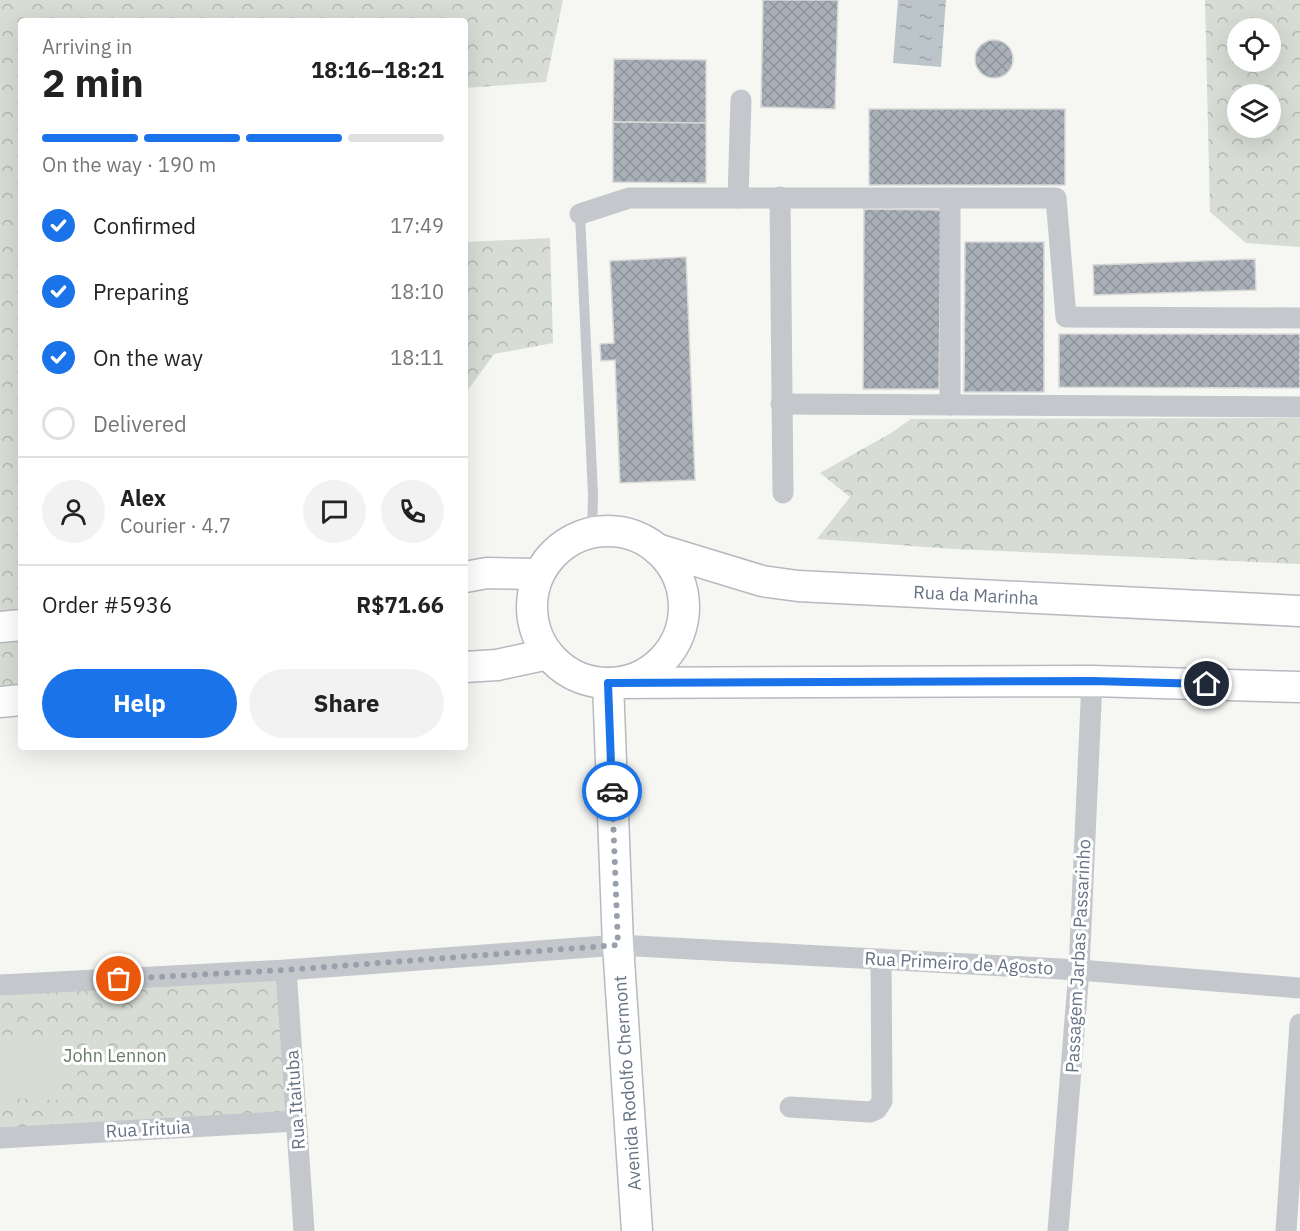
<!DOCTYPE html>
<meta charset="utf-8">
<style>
body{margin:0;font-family:"IBM Plex Sans",sans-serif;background:#f2f2f2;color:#222;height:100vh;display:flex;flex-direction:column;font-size:22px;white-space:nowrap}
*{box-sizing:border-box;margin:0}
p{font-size:20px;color:#767676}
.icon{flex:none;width:33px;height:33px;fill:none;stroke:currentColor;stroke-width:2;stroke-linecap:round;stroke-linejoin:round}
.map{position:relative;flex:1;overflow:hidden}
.side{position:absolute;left:18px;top:18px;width:450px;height:732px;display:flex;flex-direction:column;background:#fff;border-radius:6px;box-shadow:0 6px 24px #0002}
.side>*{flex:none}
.controls{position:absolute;left:1227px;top:18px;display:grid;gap:12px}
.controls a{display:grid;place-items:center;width:54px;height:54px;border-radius:50%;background:#fff;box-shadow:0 6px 24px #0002;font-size:30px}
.pin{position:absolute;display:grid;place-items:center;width:51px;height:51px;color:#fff;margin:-26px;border:3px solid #fff;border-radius:50%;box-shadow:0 2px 6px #0007}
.courier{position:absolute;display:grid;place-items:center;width:60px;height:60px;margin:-30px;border:4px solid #1a73e8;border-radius:50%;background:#fff;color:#222;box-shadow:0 2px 8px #0007}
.headline em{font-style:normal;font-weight:700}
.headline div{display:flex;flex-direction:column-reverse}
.headline{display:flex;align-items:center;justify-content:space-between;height:102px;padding:0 24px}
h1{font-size:39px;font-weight:700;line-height:45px}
.bar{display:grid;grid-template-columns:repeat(4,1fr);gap:9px 6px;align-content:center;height:72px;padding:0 24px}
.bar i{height:8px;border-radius:4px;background:#e0e0e0}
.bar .selected{background:#1a73e8}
.bar p{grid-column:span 4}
.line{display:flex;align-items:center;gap:15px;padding:0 24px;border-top:2px solid #e0e0e0}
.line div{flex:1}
.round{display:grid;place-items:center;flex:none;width:63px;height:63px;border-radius:32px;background:#f2f2f2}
ol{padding:0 24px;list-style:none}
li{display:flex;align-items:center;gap:18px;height:66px}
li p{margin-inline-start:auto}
li .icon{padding:6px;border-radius:50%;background:#1a73e8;color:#fff;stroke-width:4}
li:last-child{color:#767676}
li i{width:33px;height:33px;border:3px solid #e0e0e0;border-radius:50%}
.button{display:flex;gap:12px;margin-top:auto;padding:12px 24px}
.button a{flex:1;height:69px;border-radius:36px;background:#1a73e8;color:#fff;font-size:24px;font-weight:700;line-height:69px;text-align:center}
.button a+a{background:#f2f2f2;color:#222}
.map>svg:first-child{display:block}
</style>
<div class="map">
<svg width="1300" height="1231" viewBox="0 0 1300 1231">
<defs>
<pattern id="forest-crowns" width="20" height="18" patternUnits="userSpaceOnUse" patternTransform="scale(1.5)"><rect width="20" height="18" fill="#d7ddd4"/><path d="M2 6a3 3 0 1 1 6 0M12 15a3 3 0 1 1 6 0" fill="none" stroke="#b2b8b2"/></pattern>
<pattern id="water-ripples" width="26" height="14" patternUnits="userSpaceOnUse" patternTransform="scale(1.5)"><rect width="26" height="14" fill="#bcc5ca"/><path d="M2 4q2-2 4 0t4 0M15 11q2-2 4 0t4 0" fill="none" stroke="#9da4aa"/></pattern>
<pattern id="building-cross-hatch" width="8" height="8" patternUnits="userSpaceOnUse" patternTransform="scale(1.5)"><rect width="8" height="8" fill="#aab0b8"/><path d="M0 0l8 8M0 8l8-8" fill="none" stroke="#8e949b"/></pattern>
</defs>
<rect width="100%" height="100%" fill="#f6f7f3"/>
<g fill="url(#forest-crowns)" fill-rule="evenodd">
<polygon points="0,0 563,0 546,82 465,88 465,21 21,21 21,708 0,710"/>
<path d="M1205,0H1300V247L1246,243L1210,212ZM1270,28V62H1238V28ZM1270,94V128H1238V94Z"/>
<polygon points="550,238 553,343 494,354 465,394 465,242"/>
<polygon points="1300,418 1300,564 953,549 817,539 850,497 820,473 891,433 911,419"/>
<polygon points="286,970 296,1121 0,1138 0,985"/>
</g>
<polygon fill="#d7ddd4" points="60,1037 61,1100 0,1098 0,1038"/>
<polygon fill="url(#water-ripples)" points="898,0 946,0 941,67 893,63"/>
<g fill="url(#building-cross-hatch)" stroke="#d8d8d6" stroke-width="1.5">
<polygon points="763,0 838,0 835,109 761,107"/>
<circle cx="994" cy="59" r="19"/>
<polygon points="614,59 706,60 706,123 613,122"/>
<rect x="869" y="109" width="196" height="76"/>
<polygon points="613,122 706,123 706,183 613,182"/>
<polygon points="864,209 941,210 939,389 863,389"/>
<polygon points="965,242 1044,242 1044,392 964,392"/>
<polygon points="686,257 695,480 620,483 615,360 601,361 600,344 614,343 610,261"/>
<polygon points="1255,259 1256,290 1094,295 1093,265"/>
<polygon points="1059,334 1300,334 1300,388 1059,387"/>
</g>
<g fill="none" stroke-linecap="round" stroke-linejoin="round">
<defs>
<g id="secondary">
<circle cx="608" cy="607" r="76"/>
<polyline points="657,549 762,581 798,586 1300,611"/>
<polyline points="465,577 487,573 539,574"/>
<polyline points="0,627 21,625"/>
<polyline points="465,667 497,665 548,654"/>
<polyline points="0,702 21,700"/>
<polyline points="637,1231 618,945 608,683 1092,681 1300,687"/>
</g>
</defs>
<use href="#secondary" stroke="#b6bac0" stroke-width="33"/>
<polyline stroke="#c4c7cb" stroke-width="10" points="580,214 593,495 592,533"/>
<g stroke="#c4c7cb" stroke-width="21">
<polyline points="780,197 783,493"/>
<polyline points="738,198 741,100"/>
<polyline points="950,198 950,405"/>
<polyline points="580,214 629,198 1056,198 1066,317 1300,318"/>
<polyline points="781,404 1300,407"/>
<polyline points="286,970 304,1231"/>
<polyline points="0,985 286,970 618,945 1079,970 1300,988"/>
<polyline points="790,1107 870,1112 877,1109 882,1101 881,959"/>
<polyline points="0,1138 296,1121"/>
<polyline points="1058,1231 1079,970 1092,681"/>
<polyline points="1286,1231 1300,1024"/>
</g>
<use href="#secondary" stroke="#fff" stroke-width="30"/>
</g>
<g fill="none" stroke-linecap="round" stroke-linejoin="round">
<polyline stroke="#98a1ab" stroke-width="6" stroke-dasharray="0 10.8" points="119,979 286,970 618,945 612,791"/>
<polyline stroke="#1a73e8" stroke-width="8" points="612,791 608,683 1092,681 1207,684"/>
</g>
<g text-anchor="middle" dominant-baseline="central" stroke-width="6" stroke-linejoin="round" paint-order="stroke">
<g font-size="18" fill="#667384" stroke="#fff">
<text transform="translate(976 595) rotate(3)">Rua da Marinha</text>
<text transform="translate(1078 956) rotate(-87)">Passagem Jarbas Passarinho</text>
<text transform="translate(959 963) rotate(3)">Rua Primeiro de Agosto</text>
<text transform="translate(627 1083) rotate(-94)">Avenida Rodolfo Chermont</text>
<text transform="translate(295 1100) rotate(-94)">Rua Itaituba</text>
<text transform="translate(148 1129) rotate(-3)">Rua Irituia</text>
</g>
<g font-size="18" fill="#667b65" stroke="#fff">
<text x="115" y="1055">John Lennon</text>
</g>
</g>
</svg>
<div class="controls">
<a><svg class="icon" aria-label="locate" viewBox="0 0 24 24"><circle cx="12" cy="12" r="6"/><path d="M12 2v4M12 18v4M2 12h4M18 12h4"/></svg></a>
<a><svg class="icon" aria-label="layers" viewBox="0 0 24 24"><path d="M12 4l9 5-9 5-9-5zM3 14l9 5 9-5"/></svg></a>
</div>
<div class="pin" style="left:119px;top:979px;background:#ea580c"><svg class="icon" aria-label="bag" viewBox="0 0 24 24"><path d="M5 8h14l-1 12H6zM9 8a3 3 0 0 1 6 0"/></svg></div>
<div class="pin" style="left:1207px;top:684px;background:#1f2937"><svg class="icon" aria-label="home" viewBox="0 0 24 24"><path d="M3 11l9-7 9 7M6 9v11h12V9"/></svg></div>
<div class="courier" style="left:612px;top:791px"><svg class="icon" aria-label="car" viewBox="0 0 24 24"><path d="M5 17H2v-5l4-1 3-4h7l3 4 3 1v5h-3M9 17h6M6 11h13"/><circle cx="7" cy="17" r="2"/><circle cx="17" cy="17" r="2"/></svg></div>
<section class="side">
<div class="headline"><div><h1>2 min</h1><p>Arriving in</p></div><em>18:16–18:21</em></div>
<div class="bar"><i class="selected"></i><i class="selected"></i><i class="selected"></i><i></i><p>On the way · 190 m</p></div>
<ol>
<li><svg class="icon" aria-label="check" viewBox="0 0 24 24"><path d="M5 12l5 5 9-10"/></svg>Confirmed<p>17:49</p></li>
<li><svg class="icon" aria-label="check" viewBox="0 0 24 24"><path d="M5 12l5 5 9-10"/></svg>Preparing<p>18:10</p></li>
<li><svg class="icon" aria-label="check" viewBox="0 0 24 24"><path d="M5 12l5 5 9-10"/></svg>On the way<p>18:11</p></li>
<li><i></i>Delivered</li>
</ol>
<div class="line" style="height:108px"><a class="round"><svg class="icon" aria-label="person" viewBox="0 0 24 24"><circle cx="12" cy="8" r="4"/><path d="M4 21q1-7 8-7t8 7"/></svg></a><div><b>Alex</b><p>Courier · 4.7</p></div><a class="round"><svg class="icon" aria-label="chat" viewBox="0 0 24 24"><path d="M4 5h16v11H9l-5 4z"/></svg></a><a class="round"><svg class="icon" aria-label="phone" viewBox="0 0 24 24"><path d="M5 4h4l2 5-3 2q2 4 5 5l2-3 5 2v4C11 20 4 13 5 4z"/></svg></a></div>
<div class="line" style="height:78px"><div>Order #5936</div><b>R$71.66</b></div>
<div class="button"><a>Help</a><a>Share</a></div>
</section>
</div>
